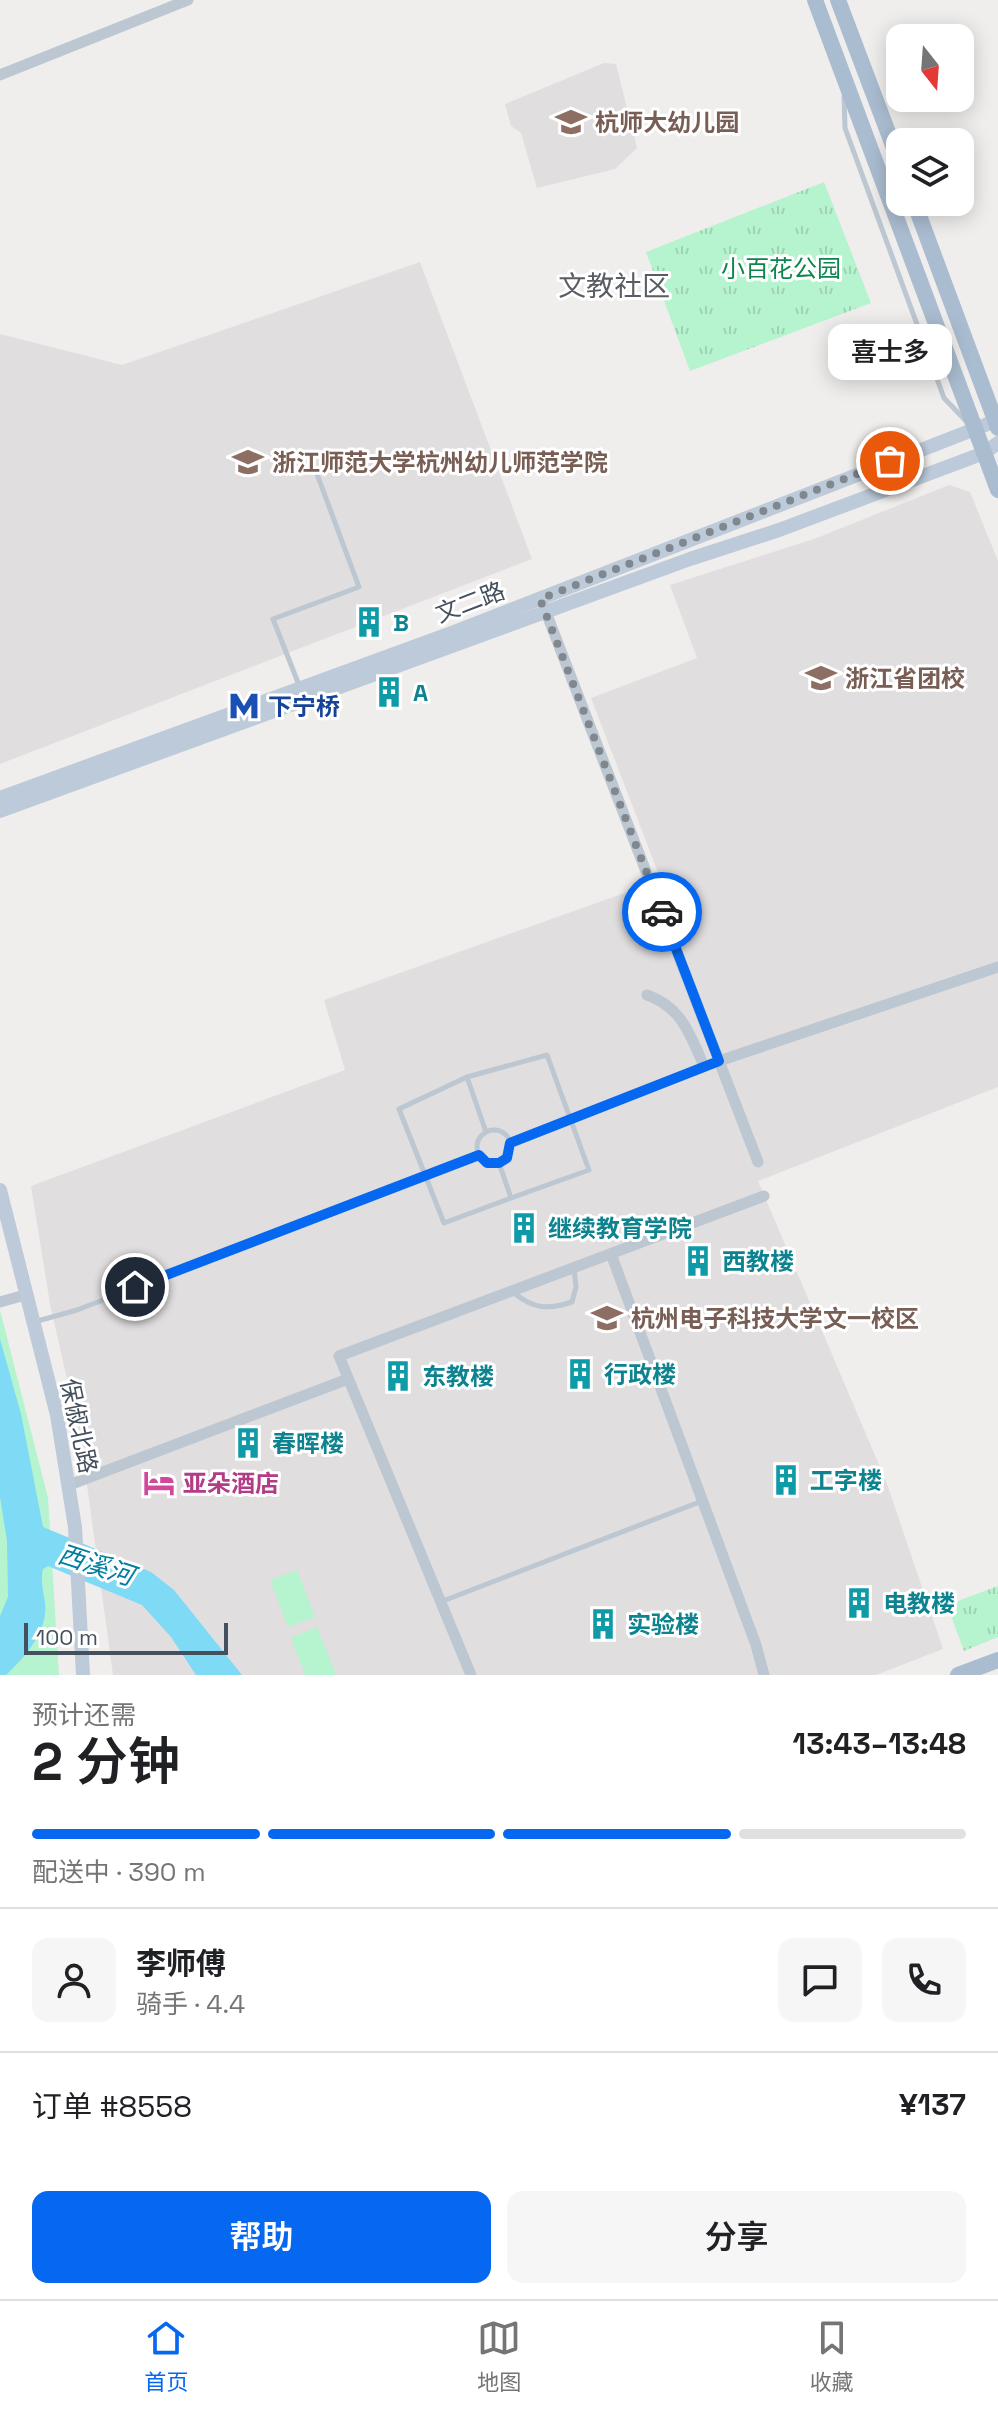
<!DOCTYPE html>
<html lang="zh">
<meta charset="utf-8">
<style>
body{margin:0;font-family:"Space Grotesk","Noto Sans SC",sans-serif;background:#f6f6f6;color:#202124;height:100vh;display:flex;flex-direction:column;font-size:30px;white-space:nowrap}
*{box-sizing:border-box;margin:0}
p{font-size:26px;color:#757577}
.icon{flex:none;width:44px;height:44px;fill:none;stroke:currentColor;stroke-width:2;stroke-linecap:round;stroke-linejoin:round}
.map{position:relative;height:1675px;overflow:hidden}
.sheet{display:flex;flex-direction:column;background:#fff;flex:1}
.sheet>*{flex:none}
.needle{width:52px;rotate:163deg}
.tools{position:absolute;left:886px;top:24px;display:grid;gap:16px}
.tools a{display:grid;place-items:center;width:88px;height:88px;border-radius:16px;background:#fff;box-shadow:0 4px 20px #0003;font-size:40px}
.scale{position:absolute;left:24px;bottom:20px;width:204px;box-sizing:border-box;padding-left:8px;border:4px solid #44505d;border-top:0;font-size:22px;line-height:28px;white-space:nowrap;color:#44505d;-webkit-text-stroke:6px #fff;paint-order:stroke}
.pin{position:absolute;display:grid;place-items:center;width:68px;height:68px;color:#fff;margin:-34px;border:4px solid #fff;border-radius:50%;box-shadow:0 2px 8px #0007}
.courier{position:absolute;display:grid;place-items:center;width:80px;height:80px;margin:-40px;border:6px solid #0668f1;border-radius:50%;background:#fff;color:#222;box-shadow:0 2px 10px #0007}
.bubble{position:absolute;height:56px;border-radius:16px;background:#fff;box-shadow:0 4px 20px #0003;font-size:26px;font-weight:600;line-height:56px;text-align:center}
.head em{font-style:normal;font-weight:600}
.head div{display:flex;flex-direction:column-reverse}
.head{display:flex;align-items:center;justify-content:space-between;height:136px;padding:0 32px}
h1{font-size:52px;font-weight:600;line-height:60px}
.bar{display:grid;grid-template-columns:repeat(4,1fr);gap:12px 8px;align-content:center;height:96px;padding:0 32px}
.bar i{height:10px;border-radius:6px;background:#e0e0e0}
.bar .selected{background:#0668f1}
.bar p{grid-column:span 4}
.line{display:flex;align-items:center;gap:20px;padding:0 32px;border-top:2px solid #e0e0e0}
.line div{flex:1}
.round{display:grid;place-items:center;flex:none;width:84px;height:84px;border-radius:16px;background:#f6f6f6}
.button{display:flex;gap:16px;margin-top:auto;padding:16px 32px}
.button a{flex:1;height:92px;border-radius:16px;background:#0668f1;color:#fff;font-size:32px;font-weight:600;line-height:92px;text-align:center}
.button a+a{background:#f6f6f6;color:#202124}
.tabs{display:flex;justify-content:space-around;align-items:center;height:112px;border-top:2px solid #e0e0e0;background:#fff;font-size:22px;color:#757577}
.tabs a{display:grid;justify-items:center;gap:4px}
.tabs .selected{color:#0668f1}
.map>svg:first-child{display:block}
</style>
<div class="map">
<svg width="998" height="1675" viewBox="0 0 998 1675">
<defs>
<pattern id="park-tufts" width="24" height="20" patternUnits="userSpaceOnUse" patternTransform="scale(2)"><rect width="24" height="20" fill="#b6f3cf"/><path d="M3 7l-1-3M5 7V3M7 7l1-3M15 17l-1-3M17 17v-4M19 17l1-3" fill="none" stroke="#9ed2b4"/></pattern>
</defs>
<rect width="100%" height="100%" fill="#f0eded"/>
<g fill="#e1dedf">
<polygon points="604,63 616,64 637,148 615,169 537,188 521,133 511,126 505,104"/>
<polygon points="420,262 532,559 0,764 0,334 122,365"/>
<polygon points="949,485 970,492 998,561 998,1087 758,1181 886,1481 943,1649 876,1675 113,1675 81,1441 50,1304 31,1186 345,1070 324,1000 661,880 591,698 697,658 670,585 814,539"/>
</g>
<g fill="#b6f3cf">
<polygon points="0,1310 48,1498 59,1675 0,1675"/>
<polygon points="297,1570 315,1617 288,1627 270,1580"/>
<polygon points="317,1627 336,1674 334,1675 305,1675 291,1638"/>
</g>
<g fill="url(#park-tufts)">
<polygon points="824,182 871,303 690,371 646,252"/>
<polygon points="998,1586 998,1637 964,1651 947,1605"/>
</g>
<path fill="#7edaf5" d="M0,1339L21,1414L43,1527L151,1572L174,1590L242,1675H196L171,1637L142,1605L48,1566L43,1569C39,1586 47,1599 45,1614C42,1638 23,1659 6,1675H0V1616L8,1597L7,1541L0,1497Z"/>
<g fill="none" stroke-linecap="round" stroke-linejoin="round">
<g stroke="#bcc7d1" stroke-width="5">
<polyline points="844,97 845,128 944,398 966,421"/>
<polyline points="299,685 273,619 359,587 311,458"/>
<polyline points="467,1077 547,1055 589,1170 511,1198 499,1163"/>
<circle cx="494" cy="1147" r="17"/>
<polyline points="486,1132 467,1077 399,1109 444,1223 511,1198"/>
<polyline points="510,1143 718,1061"/>
<path d="M514,1293C534,1309 547,1310 572,1302L576,1287L574,1269"/>
<polyline points="34,1322 77,1310 479,1155"/>
<polyline points="443,1601 702,1501"/>
</g>
<g stroke="#bcc7d1" stroke-width="11">
<polyline points="0,75 188,0"/>
<polyline points="544,607 758,1162"/>
<path d="M647,995C682,1007 690,1035 704,1066"/>
<polyline points="719,1061 998,967"/>
<polyline points="611,1254 756,1645 764,1675"/>
<polyline points="0,1302 25,1295"/>
<polyline points="69,1485 348,1379"/>
<polyline points="471,1675 339,1356 764,1196"/>
</g>
<g stroke="#bdcad9" stroke-width="14">
<polyline points="0,798 454,632 998,420"/>
<polyline points="0,811 690,559 779,530 984,453 998,443"/>
<polyline points="0,1190 57,1415 75,1527 83,1675"/>
</g>
<g stroke="#aabcd0" stroke-width="16">
<polyline points="815,0 998,490"/>
<polyline points="838,0 900,164"/>
<polyline points="914,202 998,428"/>
<polyline points="958,1675 998,1660"/>
</g>
</g>
<g fill="none" stroke-linecap="round" stroke-linejoin="round">
<polyline stroke="#80878f" stroke-width="8" stroke-dasharray="0 14.4" points="662,912 540,599 890,461"/>
<polyline stroke="#0668f1" stroke-width="10" points="135,1287 479,1155 487,1163 499,1163 507,1158 510,1143 719,1061 662,912"/>
</g>
<defs>
<symbol id="school-bare" viewBox="-9 -9 18 18"><path d="M0-5L7-2L0 1L-7-2ZM-4 1L0 2.5L4 1V4Q0 6-4 4Z" fill="#8d6e63" stroke="#fff" stroke-width="2.5" paint-order="stroke"/></symbol>
<symbol id="university-bare" viewBox="-9 -9 18 18"><path d="M0-5L7-2L0 1L-7-2ZM-4 1L0 2.5L4 1V4Q0 6-4 4Z" fill="#8d6e63" stroke="#fff" stroke-width="2.5" paint-order="stroke"/></symbol>
<symbol id="building-bare" viewBox="-9 -9 18 18"><path d="M-4-6H4V6H1V3H-1V6H-4ZM-2.5-4.3h1.7v1.8h-1.7ZM.8-4.3h1.7v1.8H.8ZM-2.5-1h1.7V.8h-1.7ZM.8-1h1.7V.8H.8Z" fill="#0f9aa8" stroke="#fff" stroke-width="2.5" paint-order="stroke"/></symbol>
<symbol id="metro-bare" viewBox="-9 -9 18 18"><path d="M-5.5 5V-5H-3L0 0L3-5H5.5V5H3V-.5L0 4L-3-.5V5Z" fill="#1a4fb4" stroke="#fff" stroke-width="2.5" paint-order="stroke"/></symbol>
<symbol id="hotel-bare" viewBox="-9 -9 18 18"><path d="M-6-4.5h1.5V1H6V5H4.5V3h-9V5H-6ZM-4 0a1.8 1.8 0 1 1 3.6 0ZM.5 0V-2.5h3Q6-2.5 6 0Z" fill="#d1479c" stroke="#fff" stroke-width="2.5" paint-order="stroke"/></symbol>
</defs>
<g fill-rule="evenodd">
<use href="#school-bare" x="549" y="100" width="44" height="44"/>
<use href="#university-bare" x="226" y="440" width="44" height="44"/>
<use href="#building-bare" x="347" y="600" width="44" height="44"/>
<use href="#school-bare" x="799" y="656" width="44" height="44"/>
<use href="#building-bare" x="367" y="670" width="44" height="44"/>
<use href="#metro-bare" x="222" y="684" width="44" height="44"/>
<use href="#building-bare" x="502" y="1206" width="44" height="44"/>
<use href="#building-bare" x="676" y="1239" width="44" height="44"/>
<use href="#university-bare" x="585" y="1296" width="44" height="44"/>
<use href="#building-bare" x="558" y="1352" width="44" height="44"/>
<use href="#building-bare" x="376" y="1354" width="44" height="44"/>
<use href="#building-bare" x="226" y="1421" width="44" height="44"/>
<use href="#building-bare" x="764" y="1458" width="44" height="44"/>
<use href="#hotel-bare" x="137" y="1461" width="44" height="44"/>
<use href="#building-bare" x="837" y="1581" width="44" height="44"/>
<use href="#building-bare" x="581" y="1602" width="44" height="44"/>
</g>
<g text-anchor="middle" dominant-baseline="central" stroke-width="6" stroke-linejoin="round" paint-order="stroke">
<g font-size="24" font-weight="bold" fill="#785e54" stroke="#fff" text-anchor="start">
<text x="595" y="122">杭师大幼儿园</text>
<text x="272" y="462">浙江师范大学杭州幼儿师范学院</text>
<text x="845" y="678">浙江省团校</text>
<text x="631" y="1318">杭州电子科技大学文一校区</text>
</g>
<g font-size="24" fill="#0d854c" stroke="#fff">
<text x="781" y="268">小百花公园</text>
</g>
<g font-size="24" fill="#44505d" stroke="#fff">
<text transform="translate(470 602) rotate(-21)">文二路</text>
<text transform="translate(79 1426) rotate(78)">保俶北路</text>
</g>
<g font-size="24" font-weight="bold" fill="#0d838f" stroke="#fff" text-anchor="start">
<text x="393" y="622">B</text>
<text x="413" y="692">A</text>
<text x="548" y="1228">继续教育学院</text>
<text x="722" y="1261">西教楼</text>
<text x="604" y="1374">行政楼</text>
<text x="422" y="1376">东教楼</text>
<text x="272" y="1443">春晖楼</text>
<text x="810" y="1480">工字楼</text>
<text x="883" y="1603">电教楼</text>
<text x="627" y="1624">实验楼</text>
</g>
<g font-size="24" font-weight="bold" fill="#164399" stroke="#fff" text-anchor="start">
<text x="268" y="706">下宁桥</text>
</g>
<g font-size="24" font-weight="bold" fill="#b23c85" stroke="#fff" text-anchor="start">
<text x="183" y="1483">亚朵酒店</text>
</g>
<g font-size="26" font-style="italic" fill="#027ea3" stroke="#fff">
<text transform="translate(96 1565) rotate(18)">西溪河</text>
</g>
<g font-size="28" fill="#595d63" stroke="#fff">
<text x="614" y="286">文教社区</text>
</g>
</g>
</svg>
<div class="tools">
<a><svg class="needle" viewBox="-14 -14 28 28"><path d="M0-13l5 13h-10z" fill="#e53935"/><path d="M0 13l5-13h-10z" fill="#757577"/></svg></a>
<a><svg class="icon" aria-label="layers" viewBox="0 0 24 24"><path d="M12 4l9 5-9 5-9-5zM3 14l9 5 9-5"/></svg></a>
</div>
<div class="scale">100 m</div>
<div class="pin" style="left:890px;top:461px;background:#ea580c"><svg class="icon" aria-label="bag" viewBox="0 0 24 24"><path d="M5 8h14l-1 12H6zM9 8a3 3 0 0 1 6 0"/></svg></div>
<div class="pin" style="left:135px;top:1287px;background:#1f2937"><svg class="icon" aria-label="home" viewBox="0 0 24 24"><path d="M3 11l9-7 9 7M6 9v11h12V9"/></svg></div>
<div class="courier" style="left:662px;top:912px"><svg class="icon" aria-label="car" viewBox="0 0 24 24"><path d="M5 17H2v-5l4-1 3-4h7l3 4 3 1v5h-3M9 17h6M6 11h13"/><circle cx="7" cy="17" r="2"/><circle cx="17" cy="17" r="2"/></svg></div>
<div class="bubble" style="left:828px;top:324px;width:124px">喜士多</div>
</div>
<section class="sheet">
<div class="head"><div><h1>2 分钟</h1><p>预计还需</p></div><em>13:43–13:48</em></div>
<div class="bar"><i class="selected"></i><i class="selected"></i><i class="selected"></i><i></i><p>配送中 · 390 m</p></div>
<div class="line" style="height:144px"><a class="round"><svg class="icon" aria-label="person" viewBox="0 0 24 24"><circle cx="12" cy="8" r="4"/><path d="M4 21q1-7 8-7t8 7"/></svg></a><div><b>李师傅</b><p>骑手 · 4.4</p></div><a class="round"><svg class="icon" aria-label="chat" viewBox="0 0 24 24"><path d="M4 5h16v11H9l-5 4z"/></svg></a><a class="round"><svg class="icon" aria-label="phone" viewBox="0 0 24 24"><path d="M5 4h4l2 5-3 2q2 4 5 5l2-3 5 2v4C11 20 4 13 5 4z"/></svg></a></div>
<div class="line" style="height:104px"><div>订单 #8558</div><b>¥137</b></div>
<div class="button"><a>帮助</a><a>分享</a></div>
</section>
<nav class="tabs">
<a class="selected"><svg class="icon" aria-label="home" viewBox="0 0 24 24"><path d="M3 11l9-7 9 7M6 9v11h12V9"/></svg>首页</a>
<a><svg class="icon" aria-label="map" viewBox="0 0 24 24"><path d="M3 6l6-2 6 2 6-2v14l-6 2-6-2-6 2zM9 4v14M15 6v14"/></svg>地图</a>
<a><svg class="icon" aria-label="saved" viewBox="0 0 24 24"><path d="M7 4h10v16l-5-4-5 4z"/></svg>收藏</a>
</nav>
